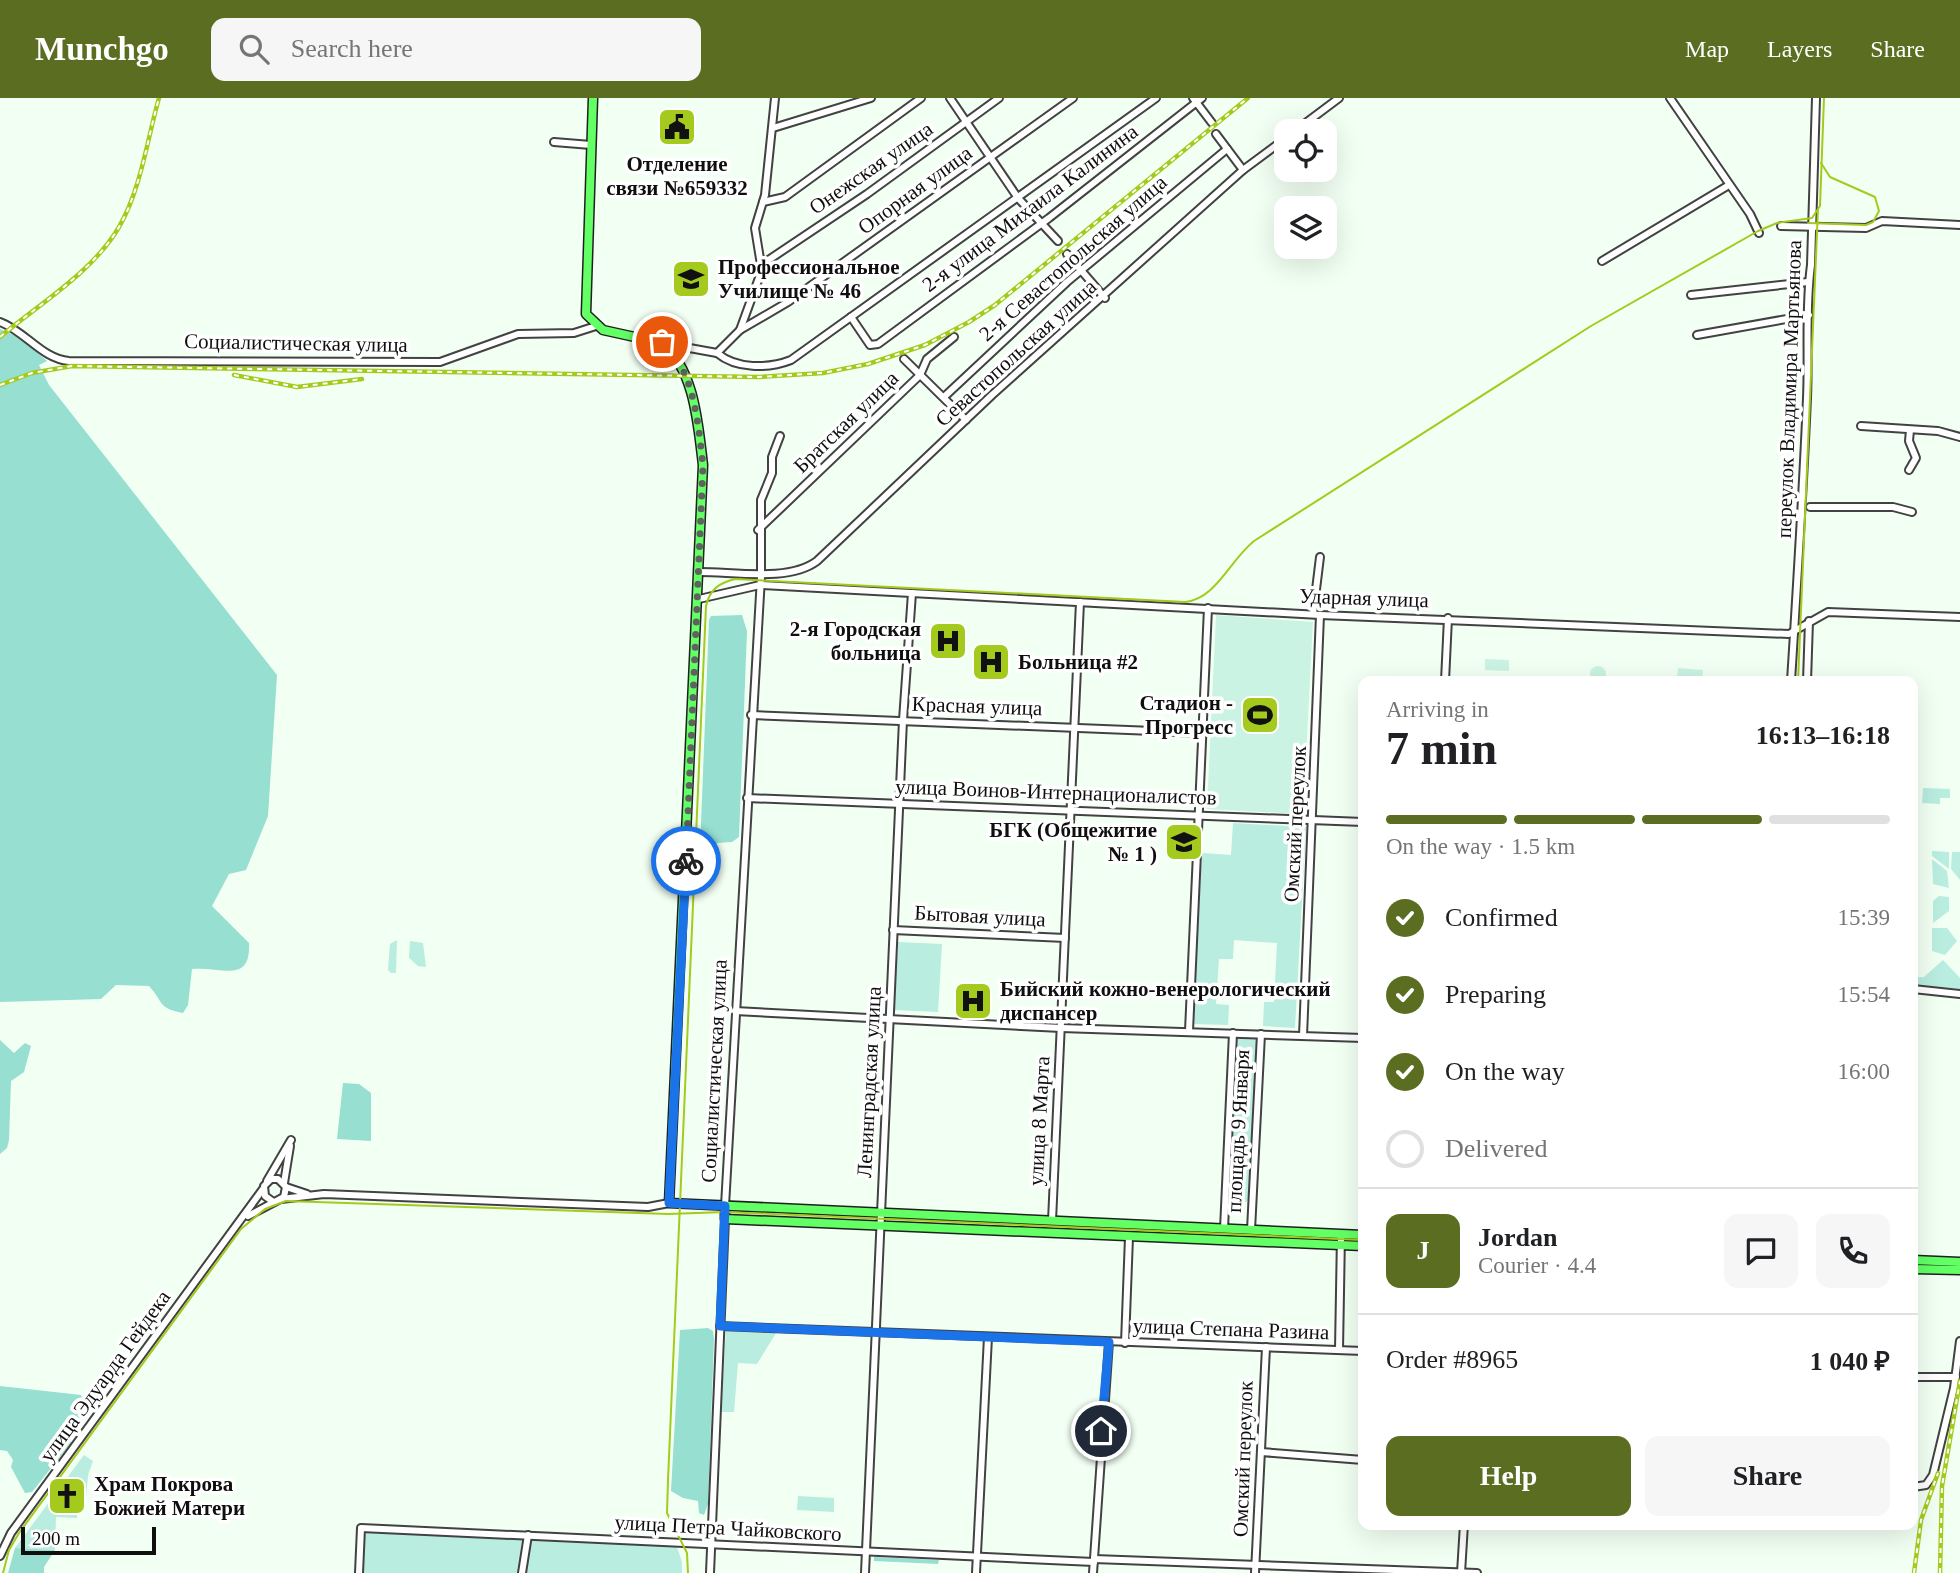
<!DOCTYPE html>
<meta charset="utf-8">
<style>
body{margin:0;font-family:Georgia,serif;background:#f6f6f6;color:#202124;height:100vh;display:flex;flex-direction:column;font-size:26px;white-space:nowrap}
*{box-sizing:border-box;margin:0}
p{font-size:23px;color:#757577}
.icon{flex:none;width:38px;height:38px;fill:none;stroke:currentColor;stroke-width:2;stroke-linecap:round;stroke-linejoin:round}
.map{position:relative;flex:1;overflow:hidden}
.drawer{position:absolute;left:1358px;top:578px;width:560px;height:854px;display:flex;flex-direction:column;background:#fff;border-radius:14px;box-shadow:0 7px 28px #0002}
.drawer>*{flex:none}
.controls{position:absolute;left:1274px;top:21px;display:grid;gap:14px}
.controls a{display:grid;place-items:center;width:63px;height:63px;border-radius:14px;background:#fff;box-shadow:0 7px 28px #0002;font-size:35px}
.scale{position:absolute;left:21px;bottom:18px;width:135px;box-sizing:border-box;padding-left:7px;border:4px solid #0f0f0f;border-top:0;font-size:19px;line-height:24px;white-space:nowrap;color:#0f0f0f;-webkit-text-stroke:5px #fff;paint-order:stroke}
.pin{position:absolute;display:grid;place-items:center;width:60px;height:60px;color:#fff;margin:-30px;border:4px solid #fff;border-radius:50%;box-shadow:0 2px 7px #0007}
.courier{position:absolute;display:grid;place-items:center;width:70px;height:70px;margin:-35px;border:5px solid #1a73e8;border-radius:50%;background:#fff;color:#222;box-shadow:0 2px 9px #0007}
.headline em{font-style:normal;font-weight:600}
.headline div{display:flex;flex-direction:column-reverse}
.headline{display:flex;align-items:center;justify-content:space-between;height:119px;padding:0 28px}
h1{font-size:46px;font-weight:600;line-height:52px}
.bar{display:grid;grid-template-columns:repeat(4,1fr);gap:10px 7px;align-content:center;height:84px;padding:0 28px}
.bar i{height:9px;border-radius:5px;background:#e0e0e0}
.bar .current{background:#5b6d21}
.bar p{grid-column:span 4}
.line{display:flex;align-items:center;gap:18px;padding:0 28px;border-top:2px solid #e0e0e0}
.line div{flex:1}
.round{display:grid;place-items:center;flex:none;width:74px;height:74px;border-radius:14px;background:#f6f6f6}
ol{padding:0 28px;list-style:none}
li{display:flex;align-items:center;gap:21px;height:77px}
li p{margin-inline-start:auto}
li .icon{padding:7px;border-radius:50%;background:#5b6d21;color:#fff;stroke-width:4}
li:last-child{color:#757577}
li i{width:38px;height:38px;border:4px solid #e0e0e0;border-radius:50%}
.primary-button{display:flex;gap:14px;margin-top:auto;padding:14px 28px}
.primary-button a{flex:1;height:80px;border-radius:14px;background:#5b6d21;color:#fff;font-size:28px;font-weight:600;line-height:80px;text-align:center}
.primary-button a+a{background:#f6f6f6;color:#202124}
header{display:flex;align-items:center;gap:42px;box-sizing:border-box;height:98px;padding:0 35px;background:#5b6d21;color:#fff}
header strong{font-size:33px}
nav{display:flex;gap:38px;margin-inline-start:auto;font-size:24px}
.search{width:490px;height:63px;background:#f6f6f6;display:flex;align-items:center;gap:18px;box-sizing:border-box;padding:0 24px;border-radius:14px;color:#757577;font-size:26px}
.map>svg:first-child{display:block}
</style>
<header>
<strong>Munchgo</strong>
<div class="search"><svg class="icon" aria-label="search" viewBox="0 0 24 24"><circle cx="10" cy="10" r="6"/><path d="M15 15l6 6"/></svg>Search here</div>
<nav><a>Map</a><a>Layers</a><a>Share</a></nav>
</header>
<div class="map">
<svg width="1960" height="1475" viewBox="0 0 1960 1475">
<rect width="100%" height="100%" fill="#f2fff3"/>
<g fill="#b8eddf">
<polygon points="1923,690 1950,691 1950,700 1940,700 1940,706 1922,705"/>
<polygon points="1233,725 1306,729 1295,930 1263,928 1264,904 1274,904 1277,845 1234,842 1233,861 1219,861 1216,906 1229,907 1228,927 1193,926 1202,755 1231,757"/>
<polygon points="1932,753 1949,754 1949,771 1932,758"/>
<polygon points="1952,754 1960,754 1960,782 1951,771"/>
<polygon points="1932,761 1947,773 1949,790 1933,786"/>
<polygon points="1939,798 1949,799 1949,813 1933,825 1933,803"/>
<polygon points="1932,830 1947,830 1957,843 1945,857 1932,853"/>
<polygon points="397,842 396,875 391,875 388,872 390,846"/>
<polygon points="410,843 423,845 426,869 418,868 409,860"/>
<polygon points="898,844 942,846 938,914 894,912"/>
<polygon points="1943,862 1960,880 1960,893 1913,889 1913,879 1924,879"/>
<polygon points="1237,939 1255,939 1257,944 1251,1100 1246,1104 1231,1102 1228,1099"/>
<polygon points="726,1232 776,1235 757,1266 738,1265 734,1314 721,1314"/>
<polygon points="84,1357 93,1363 88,1377 86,1400 78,1400 77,1420 56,1419 55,1452 15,1450"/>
<polygon points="798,1398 834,1400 834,1414 797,1412"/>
<polygon points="362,1433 677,1449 682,1464 682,1475 362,1475"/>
</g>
<g fill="#96dfd1">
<path d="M0,231L21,240L47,263L39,267L49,287L277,577L268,718L246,772L229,776L212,808L249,845C251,887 220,868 192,871L188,907L183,915C157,910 164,904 149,888L116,887L101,901L0,904Z"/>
<polygon points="742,517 747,533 739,739 732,744 717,745 714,751 706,748 700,751 709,522 711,518"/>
<polygon points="0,942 14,955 25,945 31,948 24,974 11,983 9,1042 7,1050 0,1056"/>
<polygon points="343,985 359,986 371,995 371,1043 337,1041"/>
<polygon points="708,1230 713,1233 714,1241 708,1406 704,1417 699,1415 698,1403 683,1400 671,1393 680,1232"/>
<polygon points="0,1288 81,1297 86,1314 69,1329 71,1345 32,1394 25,1395 11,1369 13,1362 7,1353 0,1352"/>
<polygon points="15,1450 55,1452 44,1469 44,1475 8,1475"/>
<polygon points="874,1459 939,1462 938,1466 874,1463"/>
</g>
<g fill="#caf3e3">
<polygon points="1216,517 1313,524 1303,716 1207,711"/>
<polygon points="1485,561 1509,562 1509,573 1485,572"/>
<circle cx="1598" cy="576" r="8"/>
<polygon points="1678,570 1703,572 1702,582 1677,580"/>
</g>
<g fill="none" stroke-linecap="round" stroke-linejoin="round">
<defs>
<g id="minor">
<polyline points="950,0 1018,100 1058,143"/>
<polyline points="1193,0 1212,25"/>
<polyline points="1670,0 1750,116 1759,135"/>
<polyline points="773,30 871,0"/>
<polyline points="1295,33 1339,0"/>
<polyline points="1216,36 1243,72"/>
<polyline points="554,44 591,47"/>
<polyline points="763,104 785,99 921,0"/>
<polyline points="1781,128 1866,130 1882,123 1960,127"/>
<polyline points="1067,156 1105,200"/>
<polyline points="1602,163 1729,87"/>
<polyline points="761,167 867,96 999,0"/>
<polyline points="1691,197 1808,184"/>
<polyline points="851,219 870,247 878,246 1049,120 1202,0"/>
<path d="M0,224C25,233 42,261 69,263L440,264L518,236L574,235L596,228"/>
<polyline points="740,232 788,204 1073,0"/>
<polyline points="1697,237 1809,217"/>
<polyline points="662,245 717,255 740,232 760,177 761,167 755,130 765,97 775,0"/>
<path d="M717,255C736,271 768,271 791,262L1156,0"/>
<polyline points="904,261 966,322"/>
<polyline points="944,299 1067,184 1227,51"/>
<polyline points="1861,328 1938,333 1960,339"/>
<polyline points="1909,372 1916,360 1909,343 1910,332"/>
<polyline points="1810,409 1893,409 1912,414"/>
<polyline points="758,432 920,277 927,261 954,239"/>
<path d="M700,474C735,474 789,484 817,463L992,297L1243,72L1286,40"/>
<polyline points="699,501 760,487 1320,517 1789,536 1828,514 1960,519"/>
<polyline points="1313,516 1320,459"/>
<polyline points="1445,583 1448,520"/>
<path d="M1791,583C1797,489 1803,395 1807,300C1809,256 1805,211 1811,167L1816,0"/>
<polyline points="1807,583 1809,523"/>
<polyline points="751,617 1203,635"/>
<polyline points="747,700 1363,724"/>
<polyline points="893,832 1065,840"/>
<polyline points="1913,891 1960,896"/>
<polyline points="735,913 1061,930 1363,940"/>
<polyline points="1189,933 1208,510"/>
<polyline points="1303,938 1320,517"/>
<polyline points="267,1083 291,1042"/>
<polyline points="284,1085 290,1048"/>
<polyline points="286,1089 307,1096"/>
<polyline points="281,1101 324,1096 648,1109 669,1105"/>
<polyline points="725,1108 761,479 761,402 772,375 772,359 780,338"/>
<polyline points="248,1118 284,1099 286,1089 278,1081 271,1081 264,1088 265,1098 272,1103"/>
<polyline points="1052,1123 1080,504"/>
<polyline points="1224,1131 1233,935"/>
<polyline points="1251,1132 1261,936"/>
<polyline points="720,1228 1363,1253"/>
<polyline points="1125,1245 1129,1139"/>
<polyline points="1339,1252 1341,1136"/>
<polyline points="1913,1279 1956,1279"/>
<polyline points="1261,1354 1363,1362"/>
<polyline points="1913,1389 1926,1387 1933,1377 1954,1290 1960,1243"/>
<polyline points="0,1458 11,1435 263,1091"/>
<polyline points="1094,1461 1477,1475"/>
<polyline points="359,1475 361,1430 1094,1464"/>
<polyline points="522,1475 528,1437"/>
<polyline points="710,1475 725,1121"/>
<polyline points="865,1475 903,622 912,495"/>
<polyline points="976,1475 988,1239"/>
<polyline points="1093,1475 1109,1244"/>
<polyline points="1255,1475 1266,1249"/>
<polyline points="1461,1475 1464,1426"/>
</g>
<g id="major">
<path d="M593,0L586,216L603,232L662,245C695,272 698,327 703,367L669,1105L1363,1137"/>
<polyline points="725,1108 725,1121 1363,1148"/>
<polyline points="1913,1162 1960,1164"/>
<polyline points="1913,1171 1960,1172"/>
</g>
</defs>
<use href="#minor" stroke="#424242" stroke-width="10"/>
<use href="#major" stroke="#202020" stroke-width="11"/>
<use href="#minor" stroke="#fff" stroke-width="6"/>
<use href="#major" stroke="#62ff65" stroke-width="8"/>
<g stroke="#a4ca1d" stroke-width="2">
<polyline points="1808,125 1866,127 1873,124 1879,113 1875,99 1830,79 1821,65"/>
<polyline points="1798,583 1818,111"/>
<polyline points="3,1475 9,1452 19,1435 241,1131 265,1111 286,1103 668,1116 725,1114 1363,1142"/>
<path d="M688,1475L687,1455L667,1415L668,1382L706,508C710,491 719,485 735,481L1185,504C1216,501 1230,462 1254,443L1591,228L1758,133L1777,125L1812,120L1820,108L1824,0"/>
</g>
<defs>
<g id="rail">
<path d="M0,239C39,206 93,174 119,129C141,91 147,42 159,0"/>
<polyline points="234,277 297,289 362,281"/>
<polyline points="0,287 32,275 72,268 758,279 823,275 868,266 925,247 969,224 995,207 1248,0"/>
<polyline points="1914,1475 1921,1422 1938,1375"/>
<polyline points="1940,1475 1942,1388 1960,1283"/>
</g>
</defs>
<use href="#rail" stroke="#a4ca1d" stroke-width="4.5"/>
<use href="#rail" stroke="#fff" stroke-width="2" stroke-dasharray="5" stroke-linecap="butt"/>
</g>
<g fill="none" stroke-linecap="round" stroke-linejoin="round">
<path stroke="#5e635f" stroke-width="7" stroke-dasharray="0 12.6" d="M662,244C695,272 698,327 703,367L686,763"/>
<polyline stroke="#1a73e8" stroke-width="9" points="686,763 669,1105 725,1108 720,1228 1109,1244 1101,1333"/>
</g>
<defs>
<symbol id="civic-square" viewBox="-11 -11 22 22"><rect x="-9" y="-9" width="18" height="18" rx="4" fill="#a4ca1d" stroke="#fff"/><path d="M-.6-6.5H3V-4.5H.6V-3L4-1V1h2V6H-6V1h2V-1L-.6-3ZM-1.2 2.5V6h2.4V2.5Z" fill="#111"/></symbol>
<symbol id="university-square" viewBox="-11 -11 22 22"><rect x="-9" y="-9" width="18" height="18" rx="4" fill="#a4ca1d" stroke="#fff"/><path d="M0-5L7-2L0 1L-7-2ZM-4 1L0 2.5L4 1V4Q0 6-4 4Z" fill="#111"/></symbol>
<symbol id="hospital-square" viewBox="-11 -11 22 22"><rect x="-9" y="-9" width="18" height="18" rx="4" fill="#a4ca1d" stroke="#fff"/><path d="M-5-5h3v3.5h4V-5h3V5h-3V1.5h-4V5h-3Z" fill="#111"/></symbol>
<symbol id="stadium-square" viewBox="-11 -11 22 22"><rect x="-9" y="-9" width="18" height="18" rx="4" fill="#a4ca1d" stroke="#fff"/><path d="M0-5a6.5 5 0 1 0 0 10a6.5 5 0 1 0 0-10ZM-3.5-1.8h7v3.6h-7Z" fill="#111"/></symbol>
<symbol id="church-square" viewBox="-11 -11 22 22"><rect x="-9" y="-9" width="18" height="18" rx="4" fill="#a4ca1d" stroke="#fff"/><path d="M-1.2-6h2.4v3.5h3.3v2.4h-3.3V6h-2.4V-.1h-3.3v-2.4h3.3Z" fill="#111"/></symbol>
</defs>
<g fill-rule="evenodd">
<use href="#civic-square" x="655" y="7" width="44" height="44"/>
<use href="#university-square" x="669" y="159" width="44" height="44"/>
<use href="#hospital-square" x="926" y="521" width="44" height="44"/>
<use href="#hospital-square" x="969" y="542" width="44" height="44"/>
<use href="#stadium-square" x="1238" y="595" width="44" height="44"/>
<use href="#university-square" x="1162" y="722" width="44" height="44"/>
<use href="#hospital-square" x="951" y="881" width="44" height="44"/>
<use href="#church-square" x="45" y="1376" width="44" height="44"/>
</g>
<g text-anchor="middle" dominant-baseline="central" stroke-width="7" stroke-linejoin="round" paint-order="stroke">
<g font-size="21" font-weight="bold" fill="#0f0f0f" stroke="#fff" text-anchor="start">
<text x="677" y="66" text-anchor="middle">Отделение<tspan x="677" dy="24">связи №659332</tspan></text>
<text x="718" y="169">Профессиональное<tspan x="718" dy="24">Училище № 46</tspan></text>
<text x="921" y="531" text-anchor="end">2-я Городская<tspan x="921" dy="24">больница</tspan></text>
<text x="1018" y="564">Больница #2</text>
<text x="1233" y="605" text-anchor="end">Стадион -<tspan x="1233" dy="24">Прогресс</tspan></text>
<text x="1157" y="732" text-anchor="end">БГК (Общежитие<tspan x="1157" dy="24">№ 1 )</tspan></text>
<text x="1000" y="891">Бийский кожно-венерологический<tspan x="1000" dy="24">диспансер</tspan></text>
<text x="94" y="1386">Храм Покрова<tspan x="94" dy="24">Божией Матери</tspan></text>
</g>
<g font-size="21" fill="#0f0f0f" stroke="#fff">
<text transform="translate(871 70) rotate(-35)">Онежская улица</text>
<text transform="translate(915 92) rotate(-36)">Опорная улица</text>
<text transform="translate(1030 110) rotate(-37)">2-я улица Михаила Калинина</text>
<text transform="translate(1073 160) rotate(-41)">2-я Севастопольская улица</text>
<text transform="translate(296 245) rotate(1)">Социалистическая улица</text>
<text transform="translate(1016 255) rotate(-42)">Севастопольская улица</text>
<text transform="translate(1789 291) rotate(-88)">переулок Владимира Мартьянова</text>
<text transform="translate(846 324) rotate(-44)">Братская улица</text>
<text transform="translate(1364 500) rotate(2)">Ударная улица</text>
<text transform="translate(977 608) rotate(2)">Красная улица</text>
<text transform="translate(1056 694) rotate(2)">улица Воинов-Интернационалистов</text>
<text transform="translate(1295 726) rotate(-87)">Омский переулок</text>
<text transform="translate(980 818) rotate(3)">Бытовая улица</text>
<text transform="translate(714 973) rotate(-87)">Социалистическая улица</text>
<text transform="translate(869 984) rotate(-87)">Ленинградская улица</text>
<text transform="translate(1039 1023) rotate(-87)">улица 8 Марта</text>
<text transform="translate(1238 1033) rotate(-87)">площадь 9 Января</text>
<text transform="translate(1231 1231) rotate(2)">улица Степана Разина</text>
<text transform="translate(105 1278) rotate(-54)">улица Эдуарда Гейдека</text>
<text transform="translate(1243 1361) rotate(-88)">Омский переулок</text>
<text transform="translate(728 1430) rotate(3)">улица Петра Чайковского</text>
</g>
</g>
</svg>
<div class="controls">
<a><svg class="icon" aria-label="locate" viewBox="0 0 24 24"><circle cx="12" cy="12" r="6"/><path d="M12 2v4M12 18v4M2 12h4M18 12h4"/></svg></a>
<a><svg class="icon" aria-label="layers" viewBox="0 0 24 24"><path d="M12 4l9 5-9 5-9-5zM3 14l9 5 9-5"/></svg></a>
</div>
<div class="scale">200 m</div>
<div class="pin" style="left:662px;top:244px;background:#ea580c"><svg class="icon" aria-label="bag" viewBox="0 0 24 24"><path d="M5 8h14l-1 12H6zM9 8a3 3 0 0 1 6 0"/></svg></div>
<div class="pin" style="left:1101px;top:1333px;background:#1f2937"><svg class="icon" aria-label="home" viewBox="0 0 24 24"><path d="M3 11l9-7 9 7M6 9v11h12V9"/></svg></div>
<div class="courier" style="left:686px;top:763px"><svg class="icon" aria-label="bike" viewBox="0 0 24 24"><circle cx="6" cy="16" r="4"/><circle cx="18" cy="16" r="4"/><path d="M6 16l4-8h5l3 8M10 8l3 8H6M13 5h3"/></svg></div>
<section class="drawer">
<div class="headline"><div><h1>7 min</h1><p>Arriving in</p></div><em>16:13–16:18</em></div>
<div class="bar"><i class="current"></i><i class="current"></i><i class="current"></i><i></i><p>On the way · 1.5 km</p></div>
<ol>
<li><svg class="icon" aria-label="check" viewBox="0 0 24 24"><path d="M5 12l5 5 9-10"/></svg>Confirmed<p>15:39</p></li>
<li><svg class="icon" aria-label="check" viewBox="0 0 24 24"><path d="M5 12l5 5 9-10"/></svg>Preparing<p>15:54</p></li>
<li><svg class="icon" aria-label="check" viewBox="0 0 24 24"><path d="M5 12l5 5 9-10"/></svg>On the way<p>16:00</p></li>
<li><i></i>Delivered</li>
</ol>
<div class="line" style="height:126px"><b class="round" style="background:#5b6d21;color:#fff">J</b><div><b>Jordan</b><p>Courier · 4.4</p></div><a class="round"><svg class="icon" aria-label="chat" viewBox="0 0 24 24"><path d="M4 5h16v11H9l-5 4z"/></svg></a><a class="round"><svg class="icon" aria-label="phone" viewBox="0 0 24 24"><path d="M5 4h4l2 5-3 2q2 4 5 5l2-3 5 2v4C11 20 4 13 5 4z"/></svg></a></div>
<div class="line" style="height:91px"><div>Order #8965</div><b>1 040 ₽</b></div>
<div class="primary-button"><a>Help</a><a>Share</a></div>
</section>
</div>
